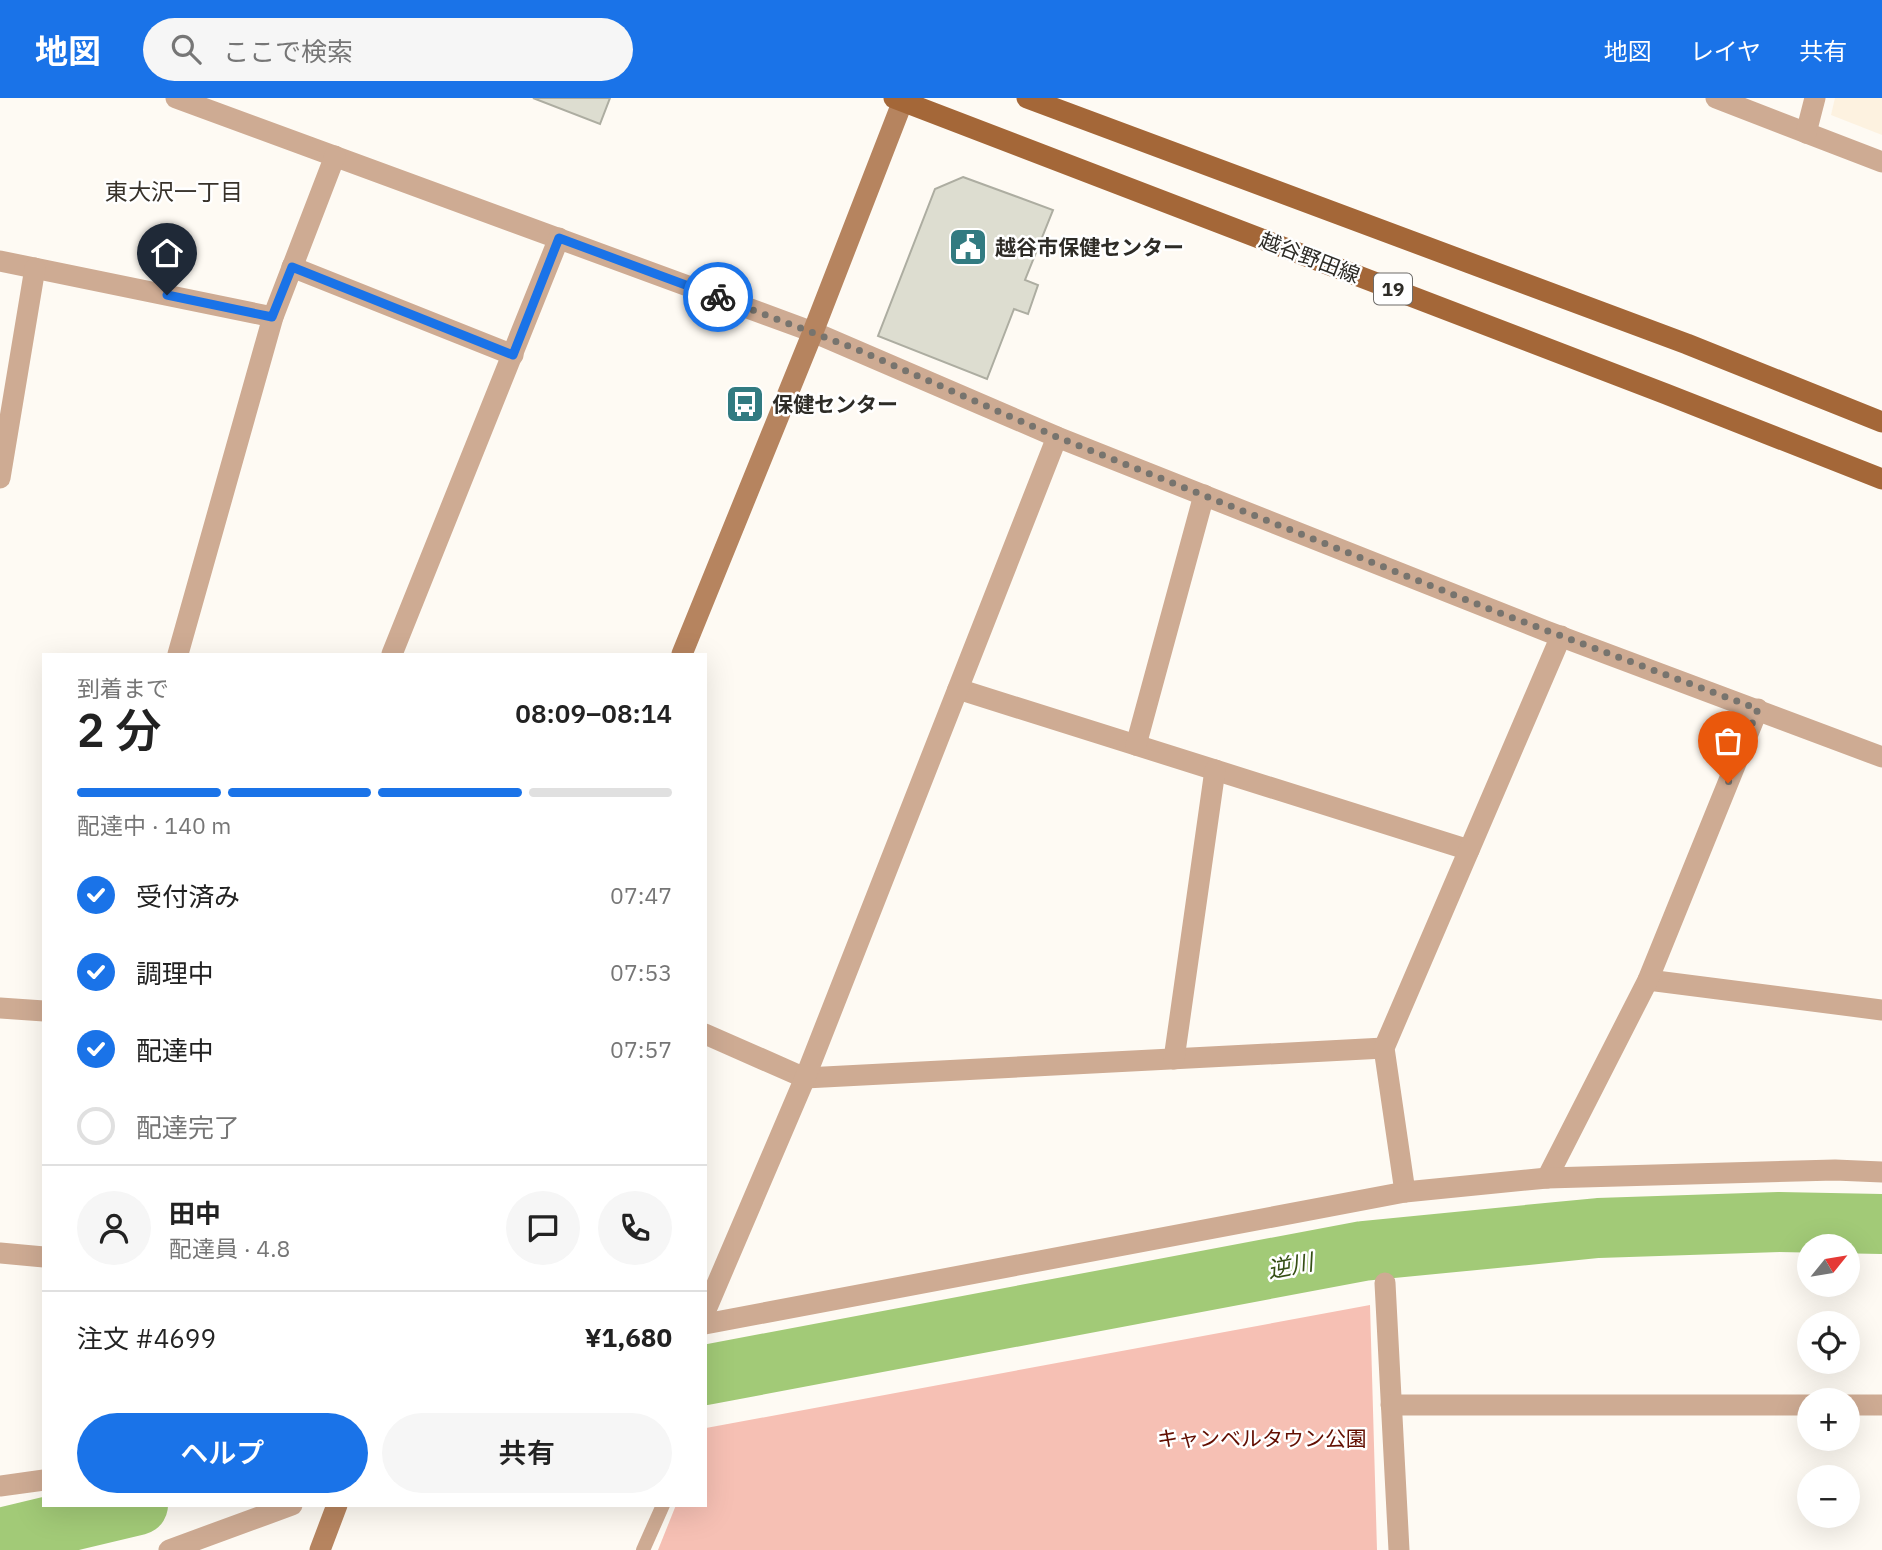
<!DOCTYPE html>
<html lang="ja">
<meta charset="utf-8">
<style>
body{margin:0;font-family:"IBM Plex Sans","Noto Sans JP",sans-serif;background:#f6f6f6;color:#222;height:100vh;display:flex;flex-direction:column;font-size:26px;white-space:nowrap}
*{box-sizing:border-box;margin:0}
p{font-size:23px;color:#767676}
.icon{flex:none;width:38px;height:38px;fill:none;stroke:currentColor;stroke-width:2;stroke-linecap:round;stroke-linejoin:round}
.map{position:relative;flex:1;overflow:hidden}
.sheet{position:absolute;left:42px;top:555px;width:665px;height:854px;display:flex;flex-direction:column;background:#fff;border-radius:0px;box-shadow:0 7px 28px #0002}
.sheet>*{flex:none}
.needle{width:46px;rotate:60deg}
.controls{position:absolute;left:1797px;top:1136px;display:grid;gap:14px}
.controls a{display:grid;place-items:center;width:63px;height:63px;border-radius:50%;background:#fff;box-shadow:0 7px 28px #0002;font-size:35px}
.pin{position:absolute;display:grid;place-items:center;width:60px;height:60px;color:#fff;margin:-72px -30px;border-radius:50% 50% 50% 0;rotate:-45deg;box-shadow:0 0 7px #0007}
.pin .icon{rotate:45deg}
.courier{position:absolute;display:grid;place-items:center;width:70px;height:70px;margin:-35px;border:5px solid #1a73e8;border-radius:50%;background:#fff;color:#222;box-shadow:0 2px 9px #0007}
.overview em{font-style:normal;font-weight:600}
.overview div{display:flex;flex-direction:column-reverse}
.overview{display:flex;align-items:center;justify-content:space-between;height:119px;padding:0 35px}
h1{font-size:46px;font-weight:600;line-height:52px}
.bar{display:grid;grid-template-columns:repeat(4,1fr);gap:10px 7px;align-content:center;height:84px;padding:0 35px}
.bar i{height:9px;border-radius:5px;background:#e0e0e0}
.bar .on{background:#1a73e8}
.bar p{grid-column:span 4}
.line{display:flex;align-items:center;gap:18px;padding:0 35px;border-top:2px solid #e0e0e0}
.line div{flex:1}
.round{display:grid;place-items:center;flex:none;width:74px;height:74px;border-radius:37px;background:#f6f6f6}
ol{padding:0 35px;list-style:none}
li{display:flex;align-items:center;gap:21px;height:77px}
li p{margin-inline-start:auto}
li .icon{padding:7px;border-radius:50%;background:#1a73e8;color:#fff;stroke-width:4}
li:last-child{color:#767676}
li i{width:38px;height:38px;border:4px solid #e0e0e0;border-radius:50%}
.primary-button{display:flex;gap:14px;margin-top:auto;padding:14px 35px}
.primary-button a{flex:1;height:80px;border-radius:42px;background:#1a73e8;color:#fff;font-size:28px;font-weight:600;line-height:80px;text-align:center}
.primary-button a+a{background:#f6f6f6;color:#222}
header{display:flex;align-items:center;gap:42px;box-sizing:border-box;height:98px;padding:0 35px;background:#1a73e8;color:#fff}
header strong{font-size:33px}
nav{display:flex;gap:38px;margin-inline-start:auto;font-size:24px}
.search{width:490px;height:63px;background:#f6f6f6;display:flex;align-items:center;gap:18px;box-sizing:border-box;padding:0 24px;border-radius:38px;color:#767676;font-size:26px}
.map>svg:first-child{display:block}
</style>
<header>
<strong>地図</strong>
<div class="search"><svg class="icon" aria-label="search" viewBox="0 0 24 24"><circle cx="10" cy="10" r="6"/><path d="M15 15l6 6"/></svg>ここで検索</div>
<nav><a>地図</a><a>レイヤ</a><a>共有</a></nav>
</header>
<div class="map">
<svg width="1882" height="1452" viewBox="0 0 1882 1452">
<rect width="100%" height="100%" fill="#fefaf3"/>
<polygon fill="#fdf2e0" points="1835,0 1882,0 1882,37 1831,17"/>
<polygon fill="#f6c0b4" points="1370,1207 1377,1452 658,1452 676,1407 705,1407 706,1330"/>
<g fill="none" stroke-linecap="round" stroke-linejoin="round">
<g stroke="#a2ca77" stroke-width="60">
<polyline points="705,1277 1363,1153 1598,1130 1779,1124 1882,1126"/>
<polyline points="0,1440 138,1407"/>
</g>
</g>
<g fill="#ddddd0" stroke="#adada1" stroke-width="2">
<polygon points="533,0 610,0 600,26"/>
<polygon points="963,79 1053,112 1025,182 1038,187 1028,216 1014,211 987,281 878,238 935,91"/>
</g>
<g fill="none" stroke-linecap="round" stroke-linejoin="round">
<polyline stroke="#ceab93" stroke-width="14" points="643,1452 663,1407"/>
<g stroke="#ceab93" stroke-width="21">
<polyline points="176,0 813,234 1057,339 1546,533 1882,659"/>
<polyline points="1716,0 1882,64"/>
<polyline points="1806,35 1815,0"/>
<polyline points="0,163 273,219"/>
<polyline points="292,169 513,257"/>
<polyline points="0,380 35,170"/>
<polyline points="178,556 273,219 335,58"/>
<polyline points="392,556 559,140"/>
<polyline points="958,591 1469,752"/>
<polyline points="1136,647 1204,397"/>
<polyline points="1648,882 1882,912"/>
<polyline points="0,910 44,913"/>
<polyline points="705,936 805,980 1384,950"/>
<polyline points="1174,961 1215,672"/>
<polyline points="1547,1080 1648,882 1758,611"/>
<polyline points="1405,1094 1384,950 1561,538"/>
<polyline points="0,1155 44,1159"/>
<polyline points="1385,1185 1399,1452"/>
<polyline points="705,1214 805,980 1057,339"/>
<polyline points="705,1226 1405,1094 1547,1080 1835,1072 1882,1074"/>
<polyline points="1391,1307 1810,1307"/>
<polyline points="1848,1307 1882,1307"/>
<polyline points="0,1388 44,1382"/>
<polyline points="169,1452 292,1407"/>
</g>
<g stroke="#b6845f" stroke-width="21">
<polyline points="682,556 813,234 904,0"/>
<polyline points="320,1452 337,1407"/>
</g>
<g stroke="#a46738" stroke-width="21">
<polyline points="894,0 1666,296 1882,381"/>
<polyline points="1027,0 1687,246 1882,324"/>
</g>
</g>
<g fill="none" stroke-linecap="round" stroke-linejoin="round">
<polyline stroke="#77746e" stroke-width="7" stroke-dasharray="0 12.6" points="718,199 856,251 1057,339 1497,514 1758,611 1728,685"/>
<polyline stroke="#1a73e8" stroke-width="9" points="167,197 272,219 292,169 513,257 559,140 718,199"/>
</g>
<defs>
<symbol id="civic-square" viewBox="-11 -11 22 22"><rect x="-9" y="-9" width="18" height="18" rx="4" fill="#327b81" stroke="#fff"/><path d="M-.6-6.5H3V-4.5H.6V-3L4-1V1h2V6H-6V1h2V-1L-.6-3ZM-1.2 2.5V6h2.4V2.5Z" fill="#fff"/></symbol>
<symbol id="bus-square" viewBox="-11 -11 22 22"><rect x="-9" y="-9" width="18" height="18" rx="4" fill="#327b81" stroke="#fff"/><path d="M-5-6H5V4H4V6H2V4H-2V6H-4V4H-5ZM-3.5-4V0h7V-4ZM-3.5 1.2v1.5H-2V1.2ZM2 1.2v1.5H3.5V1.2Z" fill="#fff"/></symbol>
</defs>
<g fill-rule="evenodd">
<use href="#civic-square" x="946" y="127" width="44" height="44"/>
<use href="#bus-square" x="723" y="284" width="44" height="44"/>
</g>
<g text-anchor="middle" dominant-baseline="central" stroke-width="5" stroke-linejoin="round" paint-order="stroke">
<rect fill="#fff" stroke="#6d6b68" stroke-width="2" x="1374" y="175.5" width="38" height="31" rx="5"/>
<g font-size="19" font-weight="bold" fill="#2e2c27">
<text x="1393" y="191">19</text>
</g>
<g font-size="21" font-weight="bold" fill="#2e2c27" stroke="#fff" text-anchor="start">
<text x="995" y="149">越谷市保健センター</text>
<text x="772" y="306">保健センター</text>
</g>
<g font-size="21" fill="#2e2c27" stroke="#fff">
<text transform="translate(1310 159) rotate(21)">越谷野田線</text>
</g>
<g font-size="21" fill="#620e01" stroke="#fff">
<text x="1262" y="1340">キャンベルタウン公園</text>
</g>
<g font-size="23" fill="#38322a" stroke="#fff">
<text x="174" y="93">東大沢一丁目</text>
</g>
<g font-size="23" font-style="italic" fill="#354f15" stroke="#fff">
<text transform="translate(1290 1167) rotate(-11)">逆川</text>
</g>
</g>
</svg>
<div class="controls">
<a><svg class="needle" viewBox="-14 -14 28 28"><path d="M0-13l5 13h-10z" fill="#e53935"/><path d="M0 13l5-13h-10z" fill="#767676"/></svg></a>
<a><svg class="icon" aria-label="locate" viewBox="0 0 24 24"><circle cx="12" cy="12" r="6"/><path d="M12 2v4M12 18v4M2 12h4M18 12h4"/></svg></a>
<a>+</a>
<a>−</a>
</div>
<div class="pin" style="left:1728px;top:685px;background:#ea580c"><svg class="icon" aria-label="bag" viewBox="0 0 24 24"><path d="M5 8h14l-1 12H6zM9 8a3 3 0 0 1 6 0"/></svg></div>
<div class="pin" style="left:167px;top:197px;background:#1f2937"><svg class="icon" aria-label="home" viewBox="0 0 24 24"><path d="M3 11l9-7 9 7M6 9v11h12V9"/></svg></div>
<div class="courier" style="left:718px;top:199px"><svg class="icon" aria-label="bike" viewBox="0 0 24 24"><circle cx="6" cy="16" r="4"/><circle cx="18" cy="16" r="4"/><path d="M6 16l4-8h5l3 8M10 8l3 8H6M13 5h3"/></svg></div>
<section class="sheet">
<div class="overview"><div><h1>2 分</h1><p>到着まで</p></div><em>08:09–08:14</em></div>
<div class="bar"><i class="on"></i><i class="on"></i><i class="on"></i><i></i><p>配達中 · 140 m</p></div>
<ol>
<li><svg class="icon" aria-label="check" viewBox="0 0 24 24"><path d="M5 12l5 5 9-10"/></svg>受付済み<p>07:47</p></li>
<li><svg class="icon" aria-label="check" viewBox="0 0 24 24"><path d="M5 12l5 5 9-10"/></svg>調理中<p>07:53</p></li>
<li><svg class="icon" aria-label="check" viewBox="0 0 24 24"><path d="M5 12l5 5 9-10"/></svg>配達中<p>07:57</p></li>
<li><i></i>配達完了</li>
</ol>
<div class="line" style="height:126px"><a class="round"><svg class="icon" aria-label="person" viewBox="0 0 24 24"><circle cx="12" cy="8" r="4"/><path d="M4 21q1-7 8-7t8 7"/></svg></a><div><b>田中</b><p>配達員 · 4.8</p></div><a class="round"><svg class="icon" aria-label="chat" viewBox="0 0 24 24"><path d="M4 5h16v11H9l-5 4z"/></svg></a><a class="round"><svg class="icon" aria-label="phone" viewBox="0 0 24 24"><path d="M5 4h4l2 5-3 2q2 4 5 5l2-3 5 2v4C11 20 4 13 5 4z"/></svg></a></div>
<div class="line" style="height:91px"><div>注文 #4699</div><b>¥1,680</b></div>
<div class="primary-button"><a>ヘルプ</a><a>共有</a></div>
</section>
</div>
